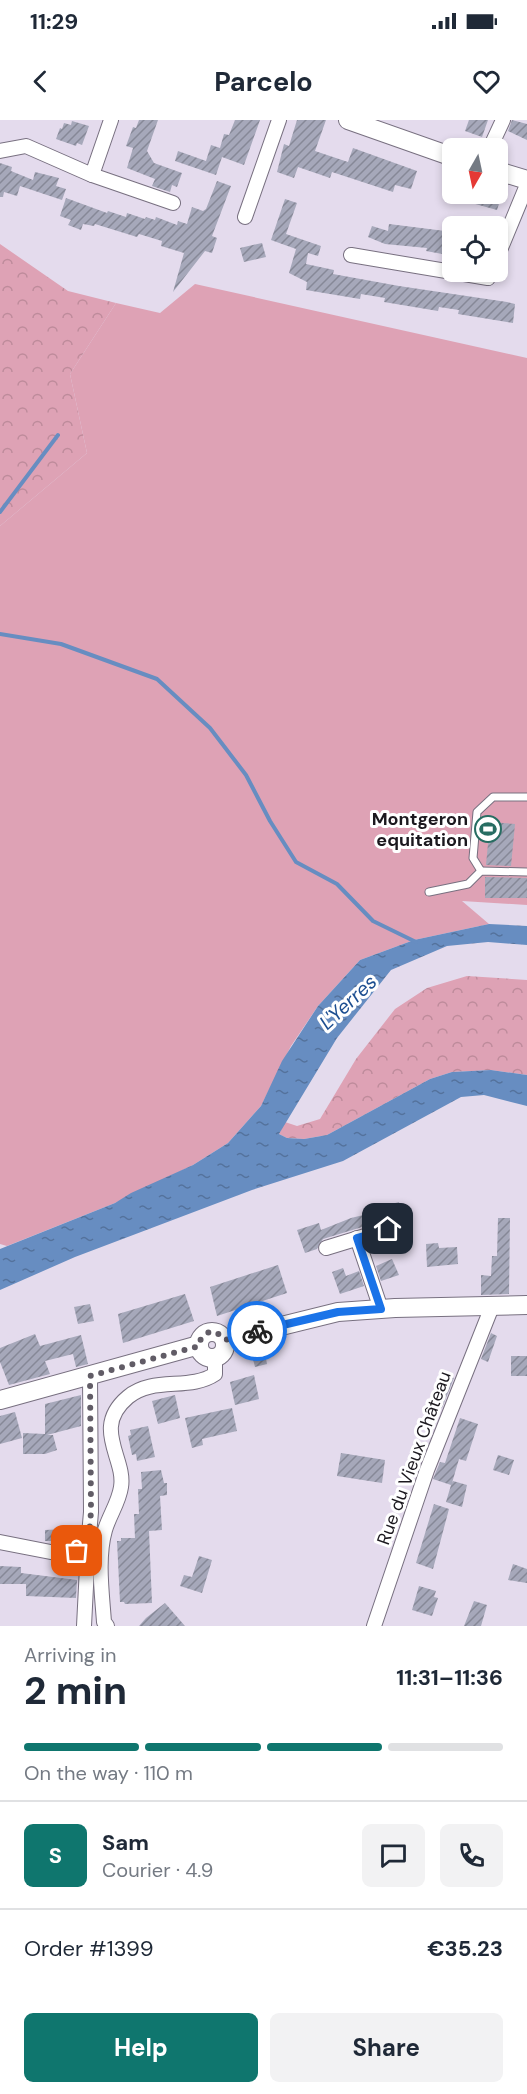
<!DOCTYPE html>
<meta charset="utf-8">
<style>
body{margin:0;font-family:"DM Sans",sans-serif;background:#f2f2f3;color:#1f2937;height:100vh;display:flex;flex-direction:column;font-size:22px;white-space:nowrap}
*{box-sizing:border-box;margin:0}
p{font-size:20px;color:#747a83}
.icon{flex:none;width:33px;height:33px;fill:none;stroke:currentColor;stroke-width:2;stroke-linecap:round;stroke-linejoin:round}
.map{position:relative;height:1506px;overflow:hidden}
.panel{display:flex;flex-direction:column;background:#fff;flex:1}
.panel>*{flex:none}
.needle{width:39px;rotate:189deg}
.controls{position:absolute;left:442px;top:18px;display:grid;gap:12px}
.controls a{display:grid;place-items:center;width:66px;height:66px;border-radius:9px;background:#fff;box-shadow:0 3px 9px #0003;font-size:30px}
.pin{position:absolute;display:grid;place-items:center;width:51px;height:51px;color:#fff;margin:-26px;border-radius:12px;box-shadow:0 3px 9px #0006}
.courier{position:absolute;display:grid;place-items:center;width:60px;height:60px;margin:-30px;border:4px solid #1a73e8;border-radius:50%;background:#fff;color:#222;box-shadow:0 2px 8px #0007}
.overview em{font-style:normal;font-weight:700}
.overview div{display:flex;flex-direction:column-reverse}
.overview{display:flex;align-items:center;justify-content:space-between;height:102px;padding:0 24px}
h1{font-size:39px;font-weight:700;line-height:45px}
.bar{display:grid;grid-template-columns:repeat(4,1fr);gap:9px 6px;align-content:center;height:72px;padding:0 24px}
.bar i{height:8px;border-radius:4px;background:#e0e1e3}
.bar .current{background:#0f766e}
.bar p{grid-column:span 4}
.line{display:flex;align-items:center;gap:15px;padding:0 24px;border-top:2px solid #e0e1e3}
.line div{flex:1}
.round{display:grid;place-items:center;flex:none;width:63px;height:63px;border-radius:9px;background:#f2f2f3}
.primary-button{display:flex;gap:12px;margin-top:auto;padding:12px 24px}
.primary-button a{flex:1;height:69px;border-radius:9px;background:#0f766e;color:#fff;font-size:24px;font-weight:700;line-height:69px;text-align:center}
.primary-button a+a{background:#f2f2f3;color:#1f2937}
.status{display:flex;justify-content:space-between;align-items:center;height:42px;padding:0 30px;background:#fff;direction:ltr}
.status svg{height:16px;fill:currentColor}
header{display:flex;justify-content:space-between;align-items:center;height:78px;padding:0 24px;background:#fff;font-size:27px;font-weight:700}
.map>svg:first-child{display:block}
</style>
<div class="status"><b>11:29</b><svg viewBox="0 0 49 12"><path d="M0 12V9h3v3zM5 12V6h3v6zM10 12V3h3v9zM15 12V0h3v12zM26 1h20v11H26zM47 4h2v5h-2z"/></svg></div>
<header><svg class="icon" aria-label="back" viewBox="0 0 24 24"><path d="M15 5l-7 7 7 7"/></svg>Parcelo<svg class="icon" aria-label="heart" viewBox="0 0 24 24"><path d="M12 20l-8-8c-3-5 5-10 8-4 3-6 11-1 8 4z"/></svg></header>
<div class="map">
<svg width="527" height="1506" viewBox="0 0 527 1506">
<defs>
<pattern id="forest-crowns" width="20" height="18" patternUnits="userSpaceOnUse" patternTransform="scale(1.5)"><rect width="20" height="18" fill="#dea2b5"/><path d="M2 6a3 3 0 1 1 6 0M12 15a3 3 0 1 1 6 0" fill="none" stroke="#be8b9b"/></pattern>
<pattern id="water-ripples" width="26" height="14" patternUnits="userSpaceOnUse" patternTransform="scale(1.5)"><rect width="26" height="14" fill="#678dc1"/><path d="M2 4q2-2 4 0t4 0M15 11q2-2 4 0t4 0" fill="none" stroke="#54729c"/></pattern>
<pattern id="building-hatch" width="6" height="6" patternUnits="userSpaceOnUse" patternTransform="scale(1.5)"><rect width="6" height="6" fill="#a6a8ba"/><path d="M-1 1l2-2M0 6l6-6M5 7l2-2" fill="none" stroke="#868897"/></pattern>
</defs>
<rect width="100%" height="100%" fill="#e4dbed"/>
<polygon fill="#dea2b5" points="195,164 527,238 527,785 462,781 489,804 414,820 360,840 318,886 291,926 261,986 228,1023 193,1045 115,1083 7,1126 0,1124 0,406 87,333 70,254 116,183 160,193"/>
<g fill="url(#forest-crowns)">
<polygon points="0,124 68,171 116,183 70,254 87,333 0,406"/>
<polygon points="467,856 527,860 527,955 491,950 452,952 430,959 327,1015 304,1019 287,1018 279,1014 285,1002 297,1006 320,999 356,939 395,889 427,868"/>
</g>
<polygon fill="url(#water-ripples)" points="489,804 527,806 527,825 488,822 447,826 391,850 337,918 279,1014 287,1018 304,1019 327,1015 430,959 452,952 491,950 527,955 527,986 484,975 461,977 343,1041 252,1070 75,1137 0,1170 0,1129 115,1083 131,1073 193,1045 228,1023 261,986 282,941 318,886 360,840 414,820"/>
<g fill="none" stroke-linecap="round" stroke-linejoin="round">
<g stroke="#678dc1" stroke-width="4">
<polyline points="0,392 58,315"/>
<polyline points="0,514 61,524 157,559 210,608 246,655 270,701 296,742 337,764 373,801 416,822"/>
</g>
</g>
<g fill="url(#building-hatch)">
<polygon points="139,0 158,0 147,31 154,43 182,53 177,67 172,65 170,72 152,66 155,59 127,48 133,28 126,26 133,7 136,8"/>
<polygon points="235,0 260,0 244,45 222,37 216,55 175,41 178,31 206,41 211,25 220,28 224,14 229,15"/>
<polygon points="297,0 326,0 315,31 348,42 353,28 417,51 411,69 395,65 393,72 332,52 330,58 298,47 294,58 277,52 284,24 289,26"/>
<polygon points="469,0 488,0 482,17 465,11"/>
<polygon points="512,0 527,4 527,20 508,11"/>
<polygon points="72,1 89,6 82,25 77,23 76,26 56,19 60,8 62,9 64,3 71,5"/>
<polygon points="0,43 12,47 11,51 33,60 35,52 59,58 56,66 66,69 62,80 20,66 17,76 4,72 3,77 0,77"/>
<polygon points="217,61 231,66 212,116 217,118 212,133 205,131 173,172 184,133 161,126 162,121 139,114 137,117 95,104 94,106 83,104 81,110 68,105 71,100 60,96 66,78 107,93 108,91 126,97 127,93 145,99 146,97 155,100 156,97 177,105 178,101 187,104 192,87 203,91 206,89"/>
<polygon points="450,74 502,74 497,90 450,77"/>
<polygon points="285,79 297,83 286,114 321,126 318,136 308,133 306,144 334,150 333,154 399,166 507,182 515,184 513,203 458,194 459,190 439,187 438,191 384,182 385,178 361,174 360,179 306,170 307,162 289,153 296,129 271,120"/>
<polygon points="389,104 453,112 453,136 426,131 427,128 385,124 368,117 372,106 388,111"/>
<polygon points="262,123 266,137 244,142 240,128"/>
<polygon points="490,702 515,704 511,746 486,745"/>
<polygon points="485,757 527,758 527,778 485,778"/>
<polygon points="399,1082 404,1101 395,1103 385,1100 323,1119 317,1129 305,1133 297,1110 319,1103 321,1110 351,1098 380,1091 380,1087"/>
<polygon points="498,1098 510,1098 509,1174 481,1175 481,1155 491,1156 492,1136 497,1136"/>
<polygon points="438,1123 439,1128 457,1127 458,1144 427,1147 426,1124"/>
<polygon points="392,1139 399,1155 381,1161 376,1146"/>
<polygon points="278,1145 287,1173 217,1196 210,1167"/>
<polygon points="343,1148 346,1156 359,1151 364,1166 340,1174 332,1152"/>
<polygon points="185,1174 194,1201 123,1223 118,1194"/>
<polygon points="90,1184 94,1201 78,1204 74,1187"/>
<polygon points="491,1213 497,1216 488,1242 481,1239"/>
<polygon points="35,1214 40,1226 81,1215 88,1244 76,1247 73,1234 45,1241 50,1254 9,1265 0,1242 0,1228"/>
<polygon points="264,1228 267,1244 255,1247 251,1231"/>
<rect x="511" y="1236" width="16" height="20"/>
<polygon points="254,1255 259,1279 235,1285 230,1262"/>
<polygon points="445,1255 454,1258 442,1288 432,1284"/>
<polygon points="81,1275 81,1306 47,1315 53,1315 57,1330 45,1334 23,1334 23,1313 45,1314 45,1284"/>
<polygon points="175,1275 180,1298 158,1304 152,1281"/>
<polygon points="232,1288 237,1311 202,1319 203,1325 192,1328 185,1298"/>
<polygon points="15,1292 22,1318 0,1324 0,1296"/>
<polygon points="460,1298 478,1304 466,1341 459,1339 452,1363 453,1361 467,1365 462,1387 446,1382 451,1365 433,1359 440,1342 445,1343"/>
<polygon points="148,1306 155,1337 137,1341 136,1334 132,1335 128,1316 131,1315 130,1310"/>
<polygon points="341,1333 385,1340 382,1363 337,1356"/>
<polygon points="498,1335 514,1340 509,1355 493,1350"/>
<polygon points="161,1350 164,1363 167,1363 167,1375 160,1376 162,1410 149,1411 152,1483 125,1484 124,1482 120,1482 117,1421 121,1421 121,1418 135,1418 134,1394 139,1394 138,1369 142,1369 141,1352"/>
<polygon points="434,1384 449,1389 433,1449 416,1443"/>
<polygon points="65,1409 63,1425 51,1423 52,1421 45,1421 45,1410"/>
<polygon points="199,1436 212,1440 202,1473 180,1466 184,1455 192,1457"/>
<polygon points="513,1444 527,1449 527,1463 508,1460"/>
<polygon points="0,1446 21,1447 21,1453 77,1460 76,1478 26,1476 26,1464 0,1464"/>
<polygon points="419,1466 436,1471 434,1477 438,1478 432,1496 412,1490"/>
<polygon points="474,1481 487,1485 481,1506 464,1506"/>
<polygon points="165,1483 185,1506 139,1506 146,1498"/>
</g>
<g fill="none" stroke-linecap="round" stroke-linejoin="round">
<defs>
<g id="service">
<polyline points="481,751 473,738 477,692 493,677 527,677"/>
<polyline points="429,772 468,764 481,751 527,752"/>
</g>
<g id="minor">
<polyline points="111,0 92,55 173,83"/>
<polyline points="490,28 503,0"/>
<polyline points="0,31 26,26 92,55"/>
<polyline points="245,97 279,0"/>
<polyline points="351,135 488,158 491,152"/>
<polyline points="498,135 527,65"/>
<polyline points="357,1118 381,1189"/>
<polyline points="326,1128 388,1109"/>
<polyline points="0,1422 66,1435 88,1427 91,1392 90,1256"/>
<polyline points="84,1506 88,1427"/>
<path d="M107,1506L104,1502C102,1473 97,1438 105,1410C109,1396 119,1382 121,1367C126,1338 91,1308 128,1277C153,1256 190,1271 215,1254V1238"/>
<polyline points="374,1506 427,1350 493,1184"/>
</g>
<g id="tertiary">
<polyline points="348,0 453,37"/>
<polyline points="498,51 527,60"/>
<circle cx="212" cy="1225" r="13"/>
<polyline points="225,1220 338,1192 395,1188 527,1185"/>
<polyline points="0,1280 199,1225"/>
</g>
</defs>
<use href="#service" stroke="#787080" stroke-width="9"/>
<use href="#minor" stroke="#787080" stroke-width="16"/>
<use href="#tertiary" stroke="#787080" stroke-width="20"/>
<use href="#service" stroke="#fff" stroke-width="7"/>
<use href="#minor" stroke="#fff" stroke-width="14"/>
<use href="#tertiary" stroke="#fff" stroke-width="18"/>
</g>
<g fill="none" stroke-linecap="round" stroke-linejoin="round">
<path stroke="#615c66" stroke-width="6" stroke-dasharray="0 10.8" d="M77,1431L88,1427L91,1392L90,1256L199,1226C200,1216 206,1211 216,1212L225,1220L257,1211"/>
<polyline stroke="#1a73e8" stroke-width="8" points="257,1211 338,1192 381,1189 357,1118 388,1109"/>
</g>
<defs>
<symbol id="stadium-ring" viewBox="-11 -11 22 22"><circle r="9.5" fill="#fff" stroke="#276d62" stroke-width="1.5"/><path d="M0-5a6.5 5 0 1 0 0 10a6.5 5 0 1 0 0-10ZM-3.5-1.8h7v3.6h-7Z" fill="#276d62"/></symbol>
</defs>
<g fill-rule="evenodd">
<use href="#stadium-ring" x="473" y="694" width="30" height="30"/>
</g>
<g text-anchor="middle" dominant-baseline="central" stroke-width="6" stroke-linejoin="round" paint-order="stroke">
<g font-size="18" font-weight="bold" fill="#1b181e" stroke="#fff" text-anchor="end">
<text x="468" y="699">Montgeron<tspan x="468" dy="21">equitation</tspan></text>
</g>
<g font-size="18" fill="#1b181e" stroke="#fff">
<text transform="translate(414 1338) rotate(-70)">Rue du Vieux Château</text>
</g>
<g font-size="20" font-style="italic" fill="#1e4f91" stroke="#fff">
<text transform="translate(348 882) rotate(-43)">L'Yerres</text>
</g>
</g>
</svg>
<div class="controls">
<a><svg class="needle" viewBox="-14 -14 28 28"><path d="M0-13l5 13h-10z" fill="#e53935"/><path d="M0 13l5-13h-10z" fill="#747a83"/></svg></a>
<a><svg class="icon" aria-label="locate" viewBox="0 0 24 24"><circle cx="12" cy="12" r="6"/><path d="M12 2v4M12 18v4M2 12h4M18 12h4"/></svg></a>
</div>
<div class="pin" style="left:77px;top:1431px;background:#ea580c"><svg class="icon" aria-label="bag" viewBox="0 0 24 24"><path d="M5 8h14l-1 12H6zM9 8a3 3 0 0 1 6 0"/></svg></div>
<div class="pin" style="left:388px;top:1109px;background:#1f2937"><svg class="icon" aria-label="home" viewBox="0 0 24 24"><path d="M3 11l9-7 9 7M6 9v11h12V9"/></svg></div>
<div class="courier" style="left:257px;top:1211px"><svg class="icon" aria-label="bike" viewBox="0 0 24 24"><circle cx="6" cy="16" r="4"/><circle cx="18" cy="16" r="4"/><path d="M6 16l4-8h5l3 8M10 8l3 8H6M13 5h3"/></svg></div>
</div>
<section class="panel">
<div class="overview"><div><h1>2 min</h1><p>Arriving in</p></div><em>11:31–11:36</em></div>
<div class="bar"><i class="current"></i><i class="current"></i><i class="current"></i><i></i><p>On the way · 110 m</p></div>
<div class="line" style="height:108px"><b class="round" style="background:#0f766e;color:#fff">S</b><div><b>Sam</b><p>Courier · 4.9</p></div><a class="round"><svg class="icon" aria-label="chat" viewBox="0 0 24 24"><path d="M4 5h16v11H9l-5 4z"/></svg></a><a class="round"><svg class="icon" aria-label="phone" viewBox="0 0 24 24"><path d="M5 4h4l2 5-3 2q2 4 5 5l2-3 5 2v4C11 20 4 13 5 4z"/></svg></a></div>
<div class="line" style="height:78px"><div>Order #1399</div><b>€35.23</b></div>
<div class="primary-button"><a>Help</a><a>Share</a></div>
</section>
